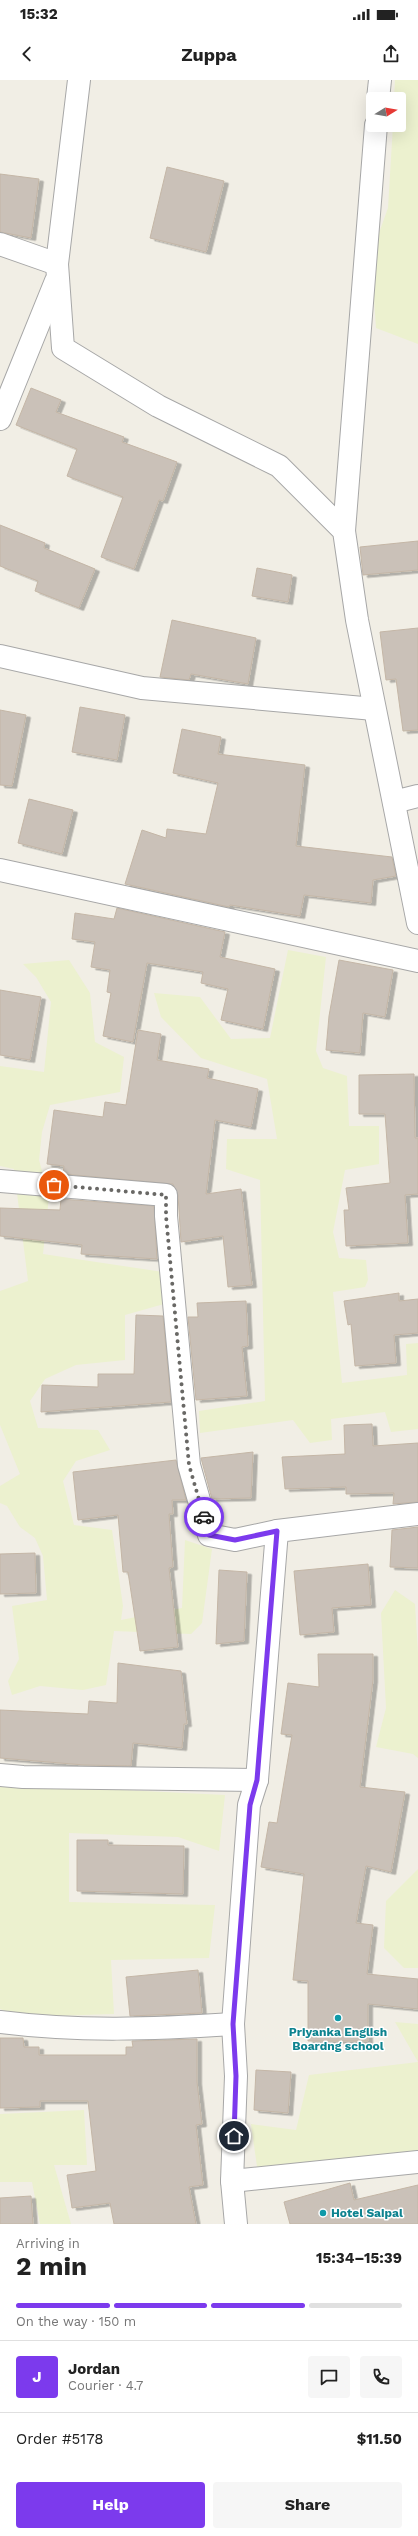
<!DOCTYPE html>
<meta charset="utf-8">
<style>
body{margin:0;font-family:"Work Sans",sans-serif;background:#f6f6f6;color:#222;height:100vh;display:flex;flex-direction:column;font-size:15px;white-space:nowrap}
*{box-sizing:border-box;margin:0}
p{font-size:13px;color:#767676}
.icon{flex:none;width:22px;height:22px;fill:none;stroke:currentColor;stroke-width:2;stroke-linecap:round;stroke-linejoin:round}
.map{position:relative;height:2144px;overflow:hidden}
.sheet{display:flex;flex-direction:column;background:#fff;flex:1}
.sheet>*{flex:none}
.needle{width:26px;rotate:79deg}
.buttons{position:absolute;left:366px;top:12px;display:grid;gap:8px}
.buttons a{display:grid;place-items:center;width:40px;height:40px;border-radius:4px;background:#fff;box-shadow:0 4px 16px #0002;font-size:20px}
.pin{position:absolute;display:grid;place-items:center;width:34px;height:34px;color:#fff;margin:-17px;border:2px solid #fff;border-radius:50%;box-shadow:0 1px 4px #0007}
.courier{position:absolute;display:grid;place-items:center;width:40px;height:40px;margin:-20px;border:3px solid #7c3aed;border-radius:50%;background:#fff;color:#222;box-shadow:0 1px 5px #0007}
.head em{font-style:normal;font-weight:700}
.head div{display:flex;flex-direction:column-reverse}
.head{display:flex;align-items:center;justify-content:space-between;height:68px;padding:0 16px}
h1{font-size:26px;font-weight:700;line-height:30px}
.bar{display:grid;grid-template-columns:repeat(4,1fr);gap:6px 4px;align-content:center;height:48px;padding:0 16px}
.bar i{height:5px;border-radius:3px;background:#e0e0e0}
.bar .on{background:#7c3aed}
.bar p{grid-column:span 4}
.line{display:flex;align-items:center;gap:10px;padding:0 16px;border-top:1px solid #e0e0e0}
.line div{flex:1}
.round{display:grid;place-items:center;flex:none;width:42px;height:42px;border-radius:4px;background:#f6f6f6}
.cta{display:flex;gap:8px;margin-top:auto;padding:8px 16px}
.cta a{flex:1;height:46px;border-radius:4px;background:#7c3aed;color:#fff;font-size:16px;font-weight:700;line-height:46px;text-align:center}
.cta a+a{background:#f6f6f6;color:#222}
.status{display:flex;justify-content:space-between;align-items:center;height:28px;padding:0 20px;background:#fff;direction:ltr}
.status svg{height:11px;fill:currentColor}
header{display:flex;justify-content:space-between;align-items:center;height:52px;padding:0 16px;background:#fff;font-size:18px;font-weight:700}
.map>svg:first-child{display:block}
</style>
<div class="status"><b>15:32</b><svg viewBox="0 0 49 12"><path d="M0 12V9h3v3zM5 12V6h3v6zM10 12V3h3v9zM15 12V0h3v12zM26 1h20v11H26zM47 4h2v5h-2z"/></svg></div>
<header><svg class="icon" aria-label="back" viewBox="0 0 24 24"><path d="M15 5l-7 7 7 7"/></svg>Zuppa<svg class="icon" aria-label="share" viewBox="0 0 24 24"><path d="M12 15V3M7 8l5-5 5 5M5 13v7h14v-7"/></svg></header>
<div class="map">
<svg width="418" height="2144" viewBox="0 0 418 2144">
<defs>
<filter id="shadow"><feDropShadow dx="4.5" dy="2.5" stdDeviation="0" flood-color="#0004"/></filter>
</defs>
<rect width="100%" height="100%" fill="#f1eee5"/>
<g fill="#ecf1cf">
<polygon points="395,0 418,0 418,264 376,248 371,175 388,128 393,45 399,45 399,19 394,19"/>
<polygon points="288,870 326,877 316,971 323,988 347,996 349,1046 379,1046 379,1084 345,1090 333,1152 339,1178 366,1180 368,1200 365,1207 333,1212 342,1303 407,1295 406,1264 418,1263 418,1349 391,1352 385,1332 331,1339 332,1360 310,1363 293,1340 200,1353 199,1331 265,1321 260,1100 226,1089 227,1059 277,1059 267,999 201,978 161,937 154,913 200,917 231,959 270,958"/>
<polygon points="69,880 90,913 95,962 124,977 120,1012 50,1025 42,1052 39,1080 49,1116 43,1174 163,1192 164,1224 125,1235 125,1280 76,1285 45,1299 30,1321 38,1348 98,1350 110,1370 76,1381 63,1401 74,1445 112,1450 123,1526 121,1540 182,1528 185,1460 212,1469 202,1543 191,1554 114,1551 106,1605 83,1610 40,1606 12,1615 8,1601 19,1579 12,1526 47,1520 43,1476 35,1458 20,1447 7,1426 0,1423 0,1406 20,1394 0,1345 0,1211 28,1201 14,1089 0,1086 0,986 44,992 51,922 36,897 23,884"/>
<polygon points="395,1510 415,1524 418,1573 418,1678 413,1674 376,1667 386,1628 381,1533"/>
<polygon points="0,1704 225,1715 219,1771 178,1757 69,1753 69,1822 215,1825 209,1878 111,1880 114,1934 22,1937 0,1929"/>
<polygon points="418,1789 418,1888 404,1888 384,1868 386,1821"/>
<polygon points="395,1942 418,1944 418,2078 260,2108 251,2044 296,2050 309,1995 418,1982"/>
<polygon points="84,2030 87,2085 54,2085 71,2144 40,2144 32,2102 0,2102 0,2034"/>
</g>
<g fill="#cac1b8" stroke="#c4b6a6" filter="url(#shadow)">
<polygon points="167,87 224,101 206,172 150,158"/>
<polygon points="0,94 39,99 31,158 0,152"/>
<polygon points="31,308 61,320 56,332 124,357 122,362 177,382 163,421 159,420 134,489 101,477 123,417 67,396 77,369 16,345"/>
<polygon points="0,445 45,463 44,468 95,489 79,528 35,511 38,501 0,486"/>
<polygon points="418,461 418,490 363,495 360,467"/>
<polygon points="257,488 292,495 288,522 252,516"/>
<polygon points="172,540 256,558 248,604 191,594 189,600 160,597"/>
<polygon points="418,548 418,650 403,651 396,599 386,600 380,552"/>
<polygon points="80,627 125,635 117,680 72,672"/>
<polygon points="0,630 26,635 12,706 0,705"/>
<polygon points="182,649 221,657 218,674 305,685 296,766 392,777 396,796 373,800 371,823 304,815 300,836 230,825 229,827 125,804 142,750 166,758 167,749 206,754 218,703 173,693"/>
<polygon points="29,719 73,730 62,774 18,763"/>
<polygon points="117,828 225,852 220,877 275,889 263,949 221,940 228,909 201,903 203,892 147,883 133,962 103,956 111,913 107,912 110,890 91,887 95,862 72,859 75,833 114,839"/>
<polygon points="339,880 393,890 385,937 363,933 360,973 326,970 329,936"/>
<polygon points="0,910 41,917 30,980 0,975"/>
<polygon points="138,950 161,954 157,980 209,989 207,998 258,1009 251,1047 215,1040 206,1114 241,1109 252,1205 228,1207 223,1156 181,1162 178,1115 173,1104 63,1094 64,1086 47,1084 54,1030 103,1037 105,1022 126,1025"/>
<polygon points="414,994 415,1058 418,1058 418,1114 405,1115 408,1163 346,1166 344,1130 349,1130 346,1108 390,1103 385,1034 359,1034 359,995"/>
<polygon points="61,1119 154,1126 157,1179 81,1174 82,1165 0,1156 0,1128 60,1130"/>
<polygon points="399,1213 399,1221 418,1219 418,1253 394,1255 396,1283 355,1286 351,1244 348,1245 344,1221"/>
<polygon points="246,1221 248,1266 242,1267 247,1316 196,1320 188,1237 198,1237 197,1223"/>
<polygon points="136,1235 163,1236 171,1322 41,1332 42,1305 98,1307 98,1294 134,1294"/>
<polygon points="372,1344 373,1366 418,1363 418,1422 393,1424 394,1413 346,1414 346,1407 285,1409 282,1377 345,1374 344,1345"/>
<polygon points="253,1372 251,1418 212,1419 201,1378"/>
<polygon points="176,1380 186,1420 172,1420 173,1434 169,1434 173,1487 169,1488 178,1567 140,1571 128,1492 123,1492 118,1435 78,1440 73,1392"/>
<polygon points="418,1447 418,1488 390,1487 392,1450"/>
<polygon points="35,1473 36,1513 0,1514 0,1474"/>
<polygon points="368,1484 371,1525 332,1528 334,1552 300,1555 294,1491"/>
<polygon points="219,1490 247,1492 244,1561 216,1564"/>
<polygon points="318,1574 373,1574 373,1600 360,1707 405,1712 391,1792 366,1786 356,1843 373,1845 367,1894 418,1899 418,1929 368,1924 368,1961 308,1961 308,1901 293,1900 304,1794 261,1787 269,1742 277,1743 292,1655 281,1654 288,1603 319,1607"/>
<polygon points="118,1583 181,1591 187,1644 184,1644 182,1668 133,1663 131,1686 84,1685 0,1678 0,1630 88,1634 89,1621 117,1623"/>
<polygon points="77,1760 108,1760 108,1765 184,1766 183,1814 77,1811"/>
<polygon points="198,1890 202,1933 130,1936 126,1897"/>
<polygon points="0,1958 23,1958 24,1967 39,1967 39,1975 126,1975 126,1967 133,1967 132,1961 197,1959 197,2002 202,2044 196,2045 203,2105 189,2107 196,2144 114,2144 110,2123 72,2128 67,2095 96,2091 88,2021 40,2021 40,2027 0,2028"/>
<polygon points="256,1990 291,1992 288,2033 254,2030"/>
<polygon points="350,2103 354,2120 418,2105 418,2144 290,2144 284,2122"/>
<polygon points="31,2116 33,2144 0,2144 0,2118"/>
</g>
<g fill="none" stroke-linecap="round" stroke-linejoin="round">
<defs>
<g id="street">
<polyline points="79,0 57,184 63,268 158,326 279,386 344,451 357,540 418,843"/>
<polyline points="378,19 380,0"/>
<polyline points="0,164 57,184"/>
<polyline points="0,339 56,201"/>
<polyline points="344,451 376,45"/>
<polyline points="0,576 142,608 374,629"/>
<polyline points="394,722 418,716"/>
<polyline points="0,790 418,881"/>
<polyline points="0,1101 166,1115 166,1136 189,1385 209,1455 235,1460 277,1451"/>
<polyline points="0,1695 23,1697 257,1700"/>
<path d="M0,1942C78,1952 155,1949 233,1944"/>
<polyline points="232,2101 418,2082"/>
<polyline points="236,2144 232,2101 236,1996 233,1944 249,1725 257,1700 277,1451 418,1434"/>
</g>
</defs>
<use href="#street" stroke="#a7a7a7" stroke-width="24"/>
<use href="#street" stroke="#fff" stroke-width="22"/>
</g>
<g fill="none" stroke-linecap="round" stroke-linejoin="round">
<polyline stroke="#696865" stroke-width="4" stroke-dasharray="0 7.2" points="54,1105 166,1115 166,1136 189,1385 204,1437"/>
<polyline stroke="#7c3aed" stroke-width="5" points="204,1437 209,1455 235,1460 277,1451 257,1700 250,1725 233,1944 236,1996 234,2056"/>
</g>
<g fill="#0f9aa8" stroke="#fff" stroke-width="1.5">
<circle cx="338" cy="1938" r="4"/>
<circle cx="323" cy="2133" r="4"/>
</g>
<g text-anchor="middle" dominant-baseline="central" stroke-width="3" stroke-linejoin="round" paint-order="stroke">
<g font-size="12" font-weight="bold" fill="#0d838f" stroke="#fff">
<text x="338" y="1952">Priyanka English<tspan x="338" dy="14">Boardng school</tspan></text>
<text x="331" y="2133" text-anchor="start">Hotel Saipal</text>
</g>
</g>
</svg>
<div class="buttons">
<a><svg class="needle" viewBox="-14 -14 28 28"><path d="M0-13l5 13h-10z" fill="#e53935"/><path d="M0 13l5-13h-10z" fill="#767676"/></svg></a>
</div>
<div class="pin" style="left:54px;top:1105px;background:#ea580c"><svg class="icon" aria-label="bag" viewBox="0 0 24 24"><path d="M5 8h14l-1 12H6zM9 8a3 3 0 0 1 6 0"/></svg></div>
<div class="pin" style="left:234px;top:2056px;background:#1f2937"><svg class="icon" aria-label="home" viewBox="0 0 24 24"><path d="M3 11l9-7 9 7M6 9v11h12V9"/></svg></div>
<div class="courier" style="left:204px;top:1437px"><svg class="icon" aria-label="car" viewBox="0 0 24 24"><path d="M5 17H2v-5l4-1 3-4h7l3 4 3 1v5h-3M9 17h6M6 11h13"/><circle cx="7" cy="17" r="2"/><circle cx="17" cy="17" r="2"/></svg></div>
</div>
<section class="sheet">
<div class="head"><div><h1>2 min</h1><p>Arriving in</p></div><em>15:34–15:39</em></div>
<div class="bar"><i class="on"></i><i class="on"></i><i class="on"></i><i></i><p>On the way · 150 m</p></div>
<div class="line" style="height:72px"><b class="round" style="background:#7c3aed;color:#fff">J</b><div><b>Jordan</b><p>Courier · 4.7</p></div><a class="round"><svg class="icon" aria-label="chat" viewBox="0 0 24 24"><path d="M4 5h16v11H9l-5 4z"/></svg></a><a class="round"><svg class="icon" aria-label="phone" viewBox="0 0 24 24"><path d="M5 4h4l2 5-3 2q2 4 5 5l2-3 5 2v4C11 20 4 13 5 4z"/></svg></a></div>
<div class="line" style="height:52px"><div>Order #5178</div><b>$11.50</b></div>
<div class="cta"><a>Help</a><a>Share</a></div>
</section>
